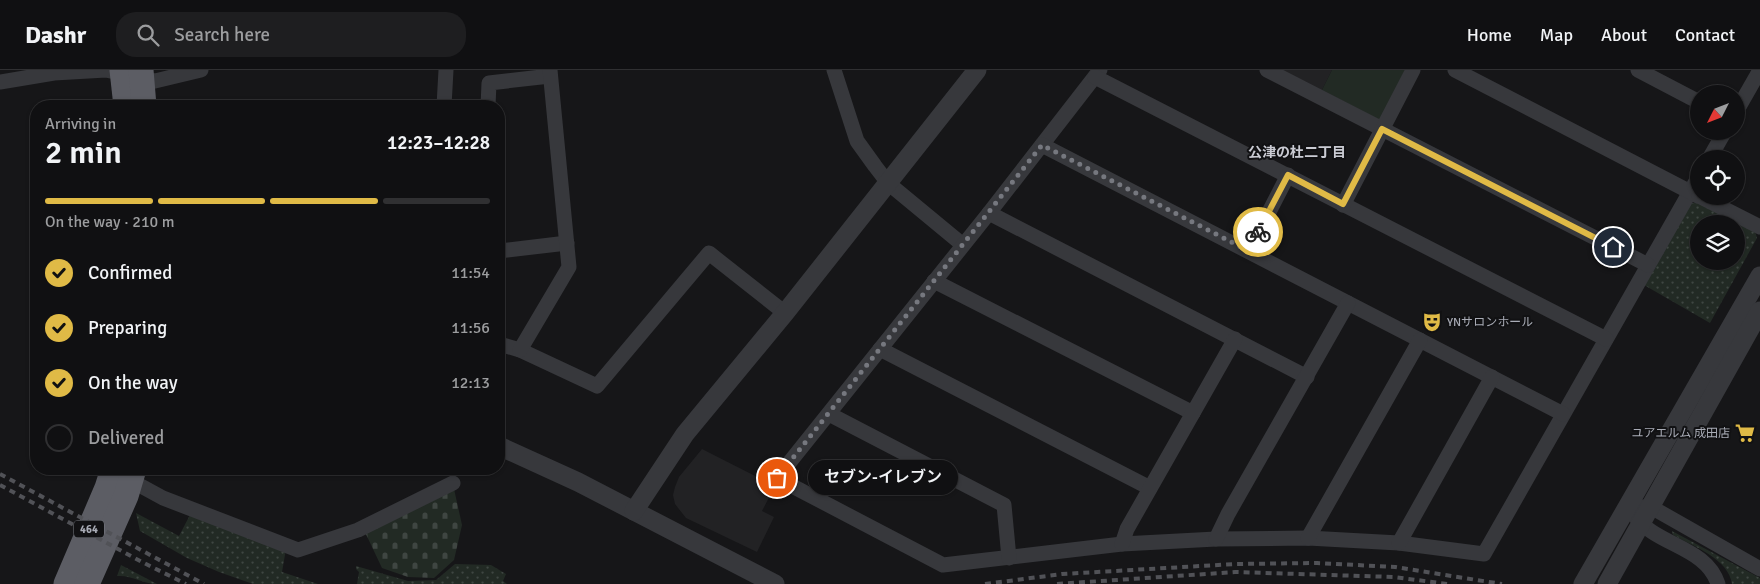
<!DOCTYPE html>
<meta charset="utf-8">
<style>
body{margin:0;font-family:Signika,"Noto Sans JP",sans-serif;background:#1e1e20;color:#f1f3f6;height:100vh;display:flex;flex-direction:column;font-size:19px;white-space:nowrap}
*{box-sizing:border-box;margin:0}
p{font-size:16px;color:#9c9d9f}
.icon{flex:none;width:28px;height:28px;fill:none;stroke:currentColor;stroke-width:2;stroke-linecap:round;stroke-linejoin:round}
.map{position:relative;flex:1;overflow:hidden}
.panel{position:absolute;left:30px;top:30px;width:475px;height:375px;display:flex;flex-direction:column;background:#101012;border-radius:20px;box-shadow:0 1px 4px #0004,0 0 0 1px #303032}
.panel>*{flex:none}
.needle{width:32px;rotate:228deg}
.buttons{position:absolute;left:1690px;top:15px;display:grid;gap:10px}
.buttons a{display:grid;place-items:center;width:55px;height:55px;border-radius:50%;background:#101012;box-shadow:0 1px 4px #0004,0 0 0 1px #303032;font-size:25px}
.pin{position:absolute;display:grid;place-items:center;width:42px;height:42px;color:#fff;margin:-21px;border:2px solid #fff;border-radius:50%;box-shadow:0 1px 5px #0007}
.courier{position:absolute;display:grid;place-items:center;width:50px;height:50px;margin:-25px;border:4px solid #e0ba46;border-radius:50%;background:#fff;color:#222;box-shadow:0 1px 6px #0007}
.bubble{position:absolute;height:35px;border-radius:18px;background:#101012;box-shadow:0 1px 4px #0004,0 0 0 1px #303032;font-size:16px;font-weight:600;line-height:35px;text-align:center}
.overview em{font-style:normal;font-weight:600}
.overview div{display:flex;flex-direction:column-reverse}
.overview{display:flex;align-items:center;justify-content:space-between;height:85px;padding:0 15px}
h1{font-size:32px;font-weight:600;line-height:38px}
.bar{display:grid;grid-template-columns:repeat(4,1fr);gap:8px 5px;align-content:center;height:60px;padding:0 15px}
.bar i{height:6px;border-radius:4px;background:#303032}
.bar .on{background:#e0ba46}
.bar p{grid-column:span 4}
ol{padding:0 15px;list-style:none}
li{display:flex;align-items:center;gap:15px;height:55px}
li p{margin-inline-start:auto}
li .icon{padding:5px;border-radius:50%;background:#e0ba46;color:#111;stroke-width:4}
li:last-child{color:#9c9d9f}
li i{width:28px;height:28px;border:2px solid #303032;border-radius:50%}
header{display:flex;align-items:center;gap:30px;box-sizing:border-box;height:70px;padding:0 25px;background:#101012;border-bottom:1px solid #303032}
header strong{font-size:24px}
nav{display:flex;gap:28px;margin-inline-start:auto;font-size:18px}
.search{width:350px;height:45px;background:#1e1e20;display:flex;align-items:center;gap:12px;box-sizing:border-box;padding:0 18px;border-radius:20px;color:#9c9d9f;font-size:19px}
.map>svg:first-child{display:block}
</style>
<header>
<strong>Dashr</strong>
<div class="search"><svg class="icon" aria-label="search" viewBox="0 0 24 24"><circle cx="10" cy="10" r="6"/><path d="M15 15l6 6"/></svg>Search here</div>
<nav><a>Home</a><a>Map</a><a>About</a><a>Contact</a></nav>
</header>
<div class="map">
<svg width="1760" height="514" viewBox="0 0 1760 514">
<defs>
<pattern id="grass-dots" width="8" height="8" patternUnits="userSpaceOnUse" patternTransform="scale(1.25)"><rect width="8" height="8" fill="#222a24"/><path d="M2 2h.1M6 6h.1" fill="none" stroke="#3f4642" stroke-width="1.8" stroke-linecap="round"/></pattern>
<pattern id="cemetery-stones" width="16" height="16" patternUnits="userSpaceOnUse" patternTransform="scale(1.25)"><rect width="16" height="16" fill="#222a24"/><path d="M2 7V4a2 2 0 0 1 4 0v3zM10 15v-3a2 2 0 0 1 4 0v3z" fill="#3f4642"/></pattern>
</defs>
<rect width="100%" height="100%" fill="#161618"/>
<g fill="#222224">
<polygon points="1283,0 1332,0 1322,20"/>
<polygon points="702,379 775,416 762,441 774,447 757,482 686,448 675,434 673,425 675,417 679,407"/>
</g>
<g fill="url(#grass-dots)" fill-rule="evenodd">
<path d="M1696,132L1755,161L1757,168L1710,253L1644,215L1690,134ZM1699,154H1736V191H1699Z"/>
<polygon points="136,443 179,466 191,443 286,479 282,502 318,514 253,514 219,502 187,488 140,461"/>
<path d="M1672,461L1760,508V514H1732C1729,489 1693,476 1673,465Z"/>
<polygon points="455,494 491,495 506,504 503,511 507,514 357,514 359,502 356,499 356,496 408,511 436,510"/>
<path d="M121,495L157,514C143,514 132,505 117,506Z"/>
</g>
<polygon fill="url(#cemetery-stones)" points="454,419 462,455 454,490 434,508 408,507 382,498 364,460"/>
<polygon fill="#222a24" points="1332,0 1405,0 1380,50 1322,20"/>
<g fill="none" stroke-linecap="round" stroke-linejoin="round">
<g stroke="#37383c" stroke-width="15">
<polyline points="834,0 857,71 875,96 888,113 963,175"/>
<polyline points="1100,0 989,143 777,408 943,495 1122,474 1216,469 1308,468 1399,473 1484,484 1699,106"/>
<polyline points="1267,0 1648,195"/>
<polyline points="1455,0 1698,126"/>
<polyline points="1638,0 1699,32"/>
<polyline points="1095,7 1606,269"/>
<polyline points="0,12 54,3 106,0 155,11 201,0"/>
<polyline points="444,36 446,0"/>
<polyline points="488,36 489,13 550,6"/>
<polyline points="1736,42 1760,0"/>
<polyline points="1042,75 1563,344"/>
<polyline points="1709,89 1725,61"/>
<polyline points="1699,126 1760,157"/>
<polyline points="1343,135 1413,0"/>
<polyline points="989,143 1307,307"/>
<polyline points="499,181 567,173"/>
<polyline points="1249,181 1288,105"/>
<polyline points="934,211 1193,343"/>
<polyline points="499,274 520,280 597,316 709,183 785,243"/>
<polyline points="880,279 1150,418"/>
<polyline points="520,280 569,197 550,0"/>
<polyline points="829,344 1004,435 1009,488"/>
<polyline points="130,410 163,428 298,480 358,460 453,413"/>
<polyline points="1639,437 1651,437 1760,499"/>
<path d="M1634,445C1656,476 1706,476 1718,514"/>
<polyline points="1308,468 1420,270"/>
<polyline points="1216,469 1228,444 1348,233"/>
<polyline points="1399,473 1492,307"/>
<polyline points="1122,474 1127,459 1235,269"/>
</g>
<g stroke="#37383c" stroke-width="19">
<polyline points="499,376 578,412 775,514"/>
<polyline points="634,441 685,364 785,243 977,0"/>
<polyline points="1583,514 1760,206"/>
<polyline points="1607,514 1760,241"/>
</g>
<g stroke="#5c5d64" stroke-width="25">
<polyline points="122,0 126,36"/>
<polyline points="141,0 144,36"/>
<polyline points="66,514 107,418 113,399"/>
<polyline points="87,514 126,426 134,399"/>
</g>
<g stroke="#515257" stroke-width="4" stroke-dasharray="6 5" stroke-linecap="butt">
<polyline points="0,404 204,514"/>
<polyline points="0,415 142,492 186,514"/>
<polyline points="985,514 1062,504 1236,494 1317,493 1395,497 1502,514"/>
<polyline points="1057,514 1235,502 1394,507 1447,514"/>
</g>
</g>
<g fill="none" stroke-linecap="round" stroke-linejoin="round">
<polyline stroke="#76787f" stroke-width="5" stroke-dasharray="0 9" points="777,408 1042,75 1249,181 1258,162"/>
<polyline stroke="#e0ba46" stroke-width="6" points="1258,162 1288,105 1343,134 1382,59 1613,177"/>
</g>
<defs>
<symbol id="theatre-bare" viewBox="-9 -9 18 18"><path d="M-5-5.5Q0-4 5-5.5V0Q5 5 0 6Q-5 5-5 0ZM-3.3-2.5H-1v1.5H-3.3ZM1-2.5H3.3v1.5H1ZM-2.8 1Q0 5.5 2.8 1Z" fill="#e0ba46" stroke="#111113" stroke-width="2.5" paint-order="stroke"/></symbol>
<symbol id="supermarket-bare" viewBox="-9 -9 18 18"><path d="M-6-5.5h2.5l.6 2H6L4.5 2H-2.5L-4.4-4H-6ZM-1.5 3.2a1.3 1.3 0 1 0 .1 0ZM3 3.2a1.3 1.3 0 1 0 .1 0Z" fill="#e0ba46" stroke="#111113" stroke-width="2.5" paint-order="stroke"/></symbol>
</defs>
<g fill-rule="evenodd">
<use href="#theatre-bare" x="1418" y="238" width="28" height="28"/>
<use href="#supermarket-bare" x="1731" y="349" width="28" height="28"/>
</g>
<g text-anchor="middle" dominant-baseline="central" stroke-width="4" stroke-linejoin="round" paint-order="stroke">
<rect fill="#111113" stroke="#7b7e85" stroke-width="1" x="74" y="450.5" width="30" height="17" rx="4"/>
<g font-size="11" font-weight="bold" fill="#a9acb6">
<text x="89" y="459">464</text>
</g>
<g font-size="12" fill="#a9acb6" stroke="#111113" text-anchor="start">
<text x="1447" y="252">YNサロンホール</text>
<text x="1730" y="363" text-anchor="end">ユアエルム 成田店</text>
</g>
<g font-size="14" font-weight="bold" fill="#cacbd3" stroke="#111113">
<text x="1297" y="82">公津の杜二丁目</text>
</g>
</g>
</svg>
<div class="buttons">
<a><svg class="needle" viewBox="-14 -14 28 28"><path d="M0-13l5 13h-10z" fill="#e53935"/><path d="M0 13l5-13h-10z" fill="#9c9d9f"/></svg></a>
<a><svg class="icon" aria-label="locate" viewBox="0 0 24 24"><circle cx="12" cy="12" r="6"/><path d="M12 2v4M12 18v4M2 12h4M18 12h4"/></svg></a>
<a><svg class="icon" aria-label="layers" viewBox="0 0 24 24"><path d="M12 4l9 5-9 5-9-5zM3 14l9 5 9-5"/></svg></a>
</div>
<div class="pin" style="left:777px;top:408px;background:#ea580c"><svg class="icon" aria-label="bag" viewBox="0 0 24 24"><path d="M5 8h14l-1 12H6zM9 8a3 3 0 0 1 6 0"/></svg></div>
<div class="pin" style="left:1613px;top:177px;background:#1f2937"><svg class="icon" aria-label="home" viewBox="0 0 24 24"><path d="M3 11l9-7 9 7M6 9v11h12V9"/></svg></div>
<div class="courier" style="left:1258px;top:162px"><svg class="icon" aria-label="bike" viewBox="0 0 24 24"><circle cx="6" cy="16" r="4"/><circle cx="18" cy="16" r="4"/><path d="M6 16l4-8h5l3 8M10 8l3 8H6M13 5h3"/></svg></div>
<div class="bubble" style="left:808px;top:390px;width:150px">セブン-イレブン</div>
<section class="panel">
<div class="overview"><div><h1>2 min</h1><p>Arriving in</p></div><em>12:23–12:28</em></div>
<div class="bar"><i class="on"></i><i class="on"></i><i class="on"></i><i></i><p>On the way · 210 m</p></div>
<ol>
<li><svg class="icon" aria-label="check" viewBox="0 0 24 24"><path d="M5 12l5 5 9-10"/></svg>Confirmed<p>11:54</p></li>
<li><svg class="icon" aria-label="check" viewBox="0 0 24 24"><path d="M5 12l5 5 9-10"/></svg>Preparing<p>11:56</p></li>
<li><svg class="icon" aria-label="check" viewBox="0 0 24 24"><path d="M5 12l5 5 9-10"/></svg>On the way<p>12:13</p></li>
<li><i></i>Delivered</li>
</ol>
</section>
</div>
